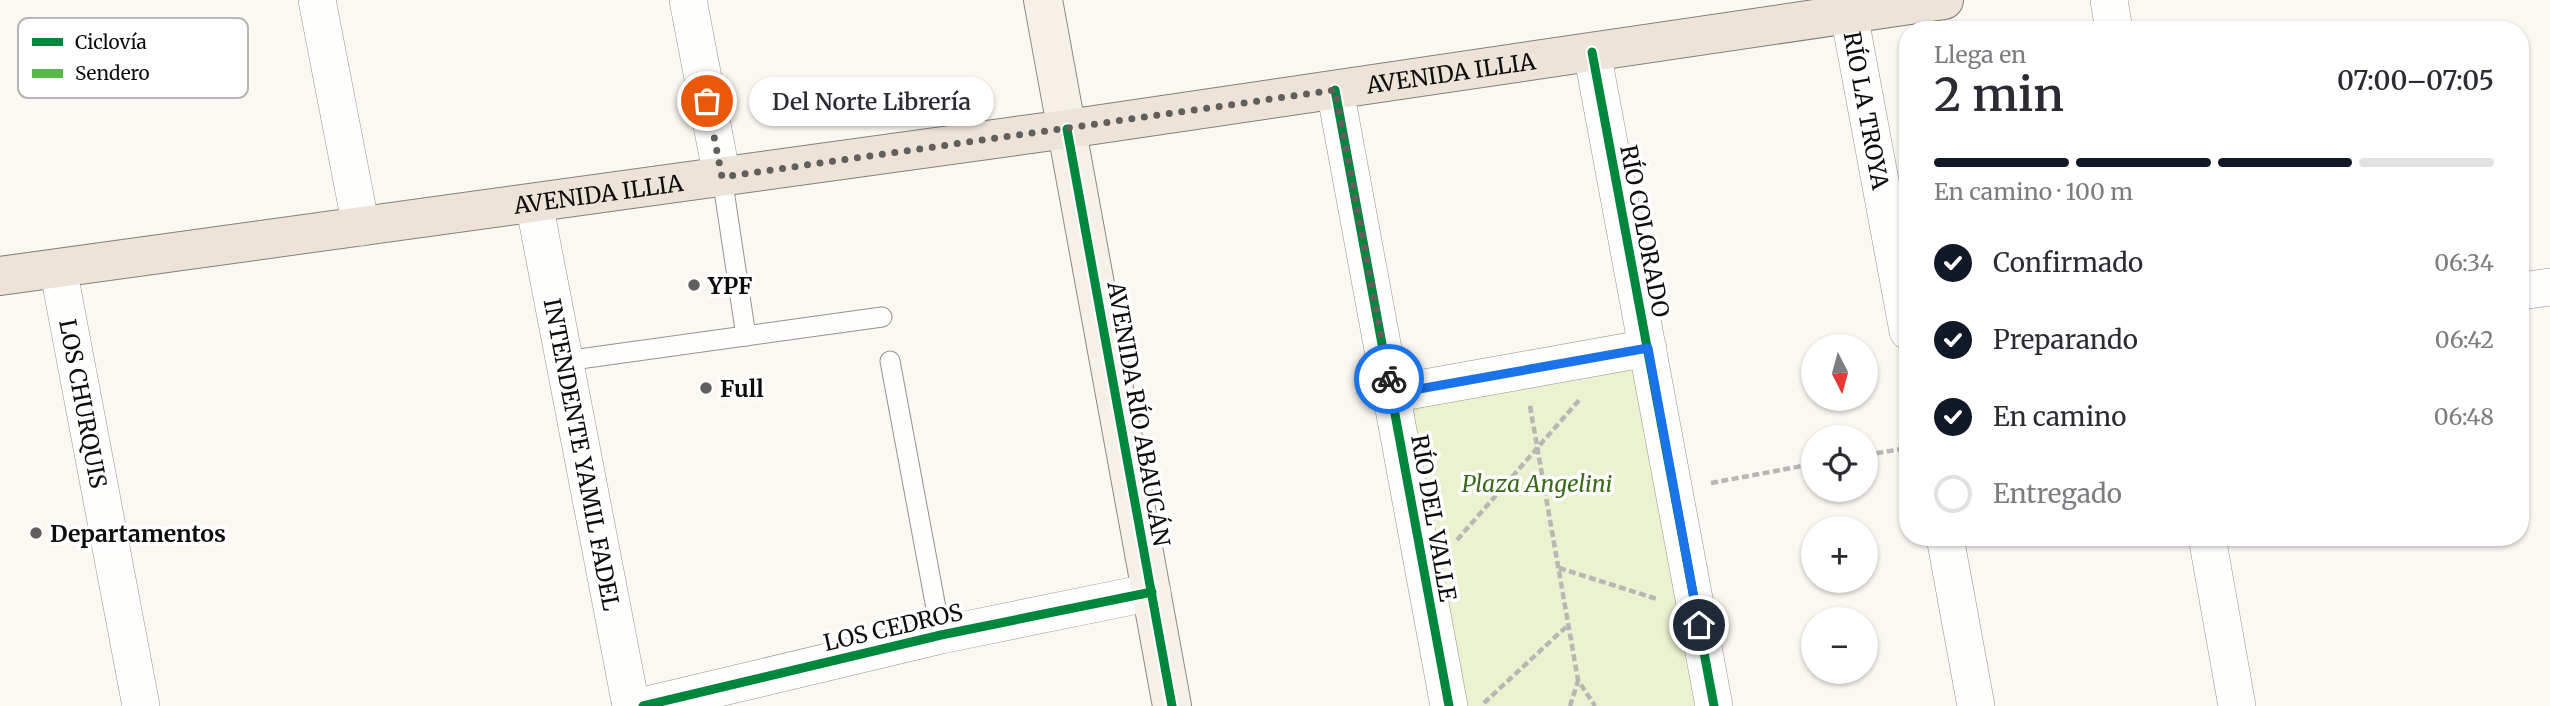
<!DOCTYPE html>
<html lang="es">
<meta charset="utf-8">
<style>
body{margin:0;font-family:Merriweather,serif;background:#f7f7f7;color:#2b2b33;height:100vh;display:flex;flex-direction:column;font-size:26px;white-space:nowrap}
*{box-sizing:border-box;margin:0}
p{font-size:23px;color:#7c7c81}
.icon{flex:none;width:38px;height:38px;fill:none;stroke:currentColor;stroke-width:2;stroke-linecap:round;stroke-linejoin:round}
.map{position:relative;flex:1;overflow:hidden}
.side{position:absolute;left:1899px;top:21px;width:630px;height:525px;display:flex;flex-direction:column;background:#fff;border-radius:28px;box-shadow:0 2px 5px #0004}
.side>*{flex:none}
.needle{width:46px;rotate:174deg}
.fabs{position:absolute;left:1801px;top:334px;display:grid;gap:14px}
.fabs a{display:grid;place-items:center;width:77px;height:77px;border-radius:50%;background:#fff;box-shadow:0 2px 5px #0004;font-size:35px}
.pin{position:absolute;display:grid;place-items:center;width:60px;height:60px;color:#fff;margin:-30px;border:4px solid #fff;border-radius:50%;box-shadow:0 2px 7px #0007}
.courier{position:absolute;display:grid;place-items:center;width:70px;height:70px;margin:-35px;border:5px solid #1a73e8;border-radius:50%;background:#fff;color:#222;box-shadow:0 2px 9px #0007}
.bubble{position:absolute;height:49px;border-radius:24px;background:#fff;box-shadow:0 2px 5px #0004;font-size:23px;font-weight:600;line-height:49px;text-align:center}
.headline em{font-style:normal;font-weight:600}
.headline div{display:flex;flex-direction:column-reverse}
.headline{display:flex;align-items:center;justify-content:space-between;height:119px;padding:0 35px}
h1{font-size:46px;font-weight:600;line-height:52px}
.bar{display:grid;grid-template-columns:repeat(4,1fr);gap:10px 7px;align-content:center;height:84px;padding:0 35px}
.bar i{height:9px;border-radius:5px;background:#e1e1e2}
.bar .on{background:#111827}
.bar p{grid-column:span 4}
ol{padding:0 35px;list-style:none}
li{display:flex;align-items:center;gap:21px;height:77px}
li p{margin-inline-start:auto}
li .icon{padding:7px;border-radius:50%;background:#111827;color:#fff;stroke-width:4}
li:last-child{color:#7c7c81}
li i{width:38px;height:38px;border:4px solid #e1e1e2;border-radius:50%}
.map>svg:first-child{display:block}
</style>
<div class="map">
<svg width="2550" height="706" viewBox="0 0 2550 706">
<rect width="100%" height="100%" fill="#fbf7f1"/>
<polygon fill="#eaf2cf" points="1626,332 1694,706 1463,706 1401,373"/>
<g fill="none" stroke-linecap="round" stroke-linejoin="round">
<defs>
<g id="lane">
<polyline points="722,177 746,336"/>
<polyline points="565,361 882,317"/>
<polyline points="890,361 941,635"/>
</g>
<g id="street">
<polyline points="317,0 361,227"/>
<polyline points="688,0 722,177"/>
<polyline points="2109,0 2114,30"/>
<path id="s1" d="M1849,14L1908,331"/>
<polyline points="1592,52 1714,706"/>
<polyline points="1335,90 1449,706"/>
<path id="s2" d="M534,203L631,706"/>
<path id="s3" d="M58,268L141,706"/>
<polyline points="2520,291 2550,287"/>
<polyline points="1391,394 1648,348"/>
<polyline points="1945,537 1976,706"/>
<polyline points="2207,537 2237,706"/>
<polyline points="643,706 941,635 1152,592"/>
</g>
<polyline id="secondary" points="1043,0 1172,706"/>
<g id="primary">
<path id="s4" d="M0,276L1067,129L1944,0"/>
</g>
</defs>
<use href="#lane" stroke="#949290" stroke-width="21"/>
<use href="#street" stroke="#949290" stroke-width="38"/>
<use href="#secondary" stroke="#8b8986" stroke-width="40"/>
<use href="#primary" stroke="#81807d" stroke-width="40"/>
<g stroke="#b8b7b6" stroke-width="4.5" stroke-dasharray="7 3.5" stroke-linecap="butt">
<polyline points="1530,406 1578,680 1595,706"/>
<polyline points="1866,455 1908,448"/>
<polyline points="1711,483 1813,464"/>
<polyline points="1457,540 1580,399"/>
<polyline points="1559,568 1657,599"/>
<polyline points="1484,703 1568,625"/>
<polyline points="1570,706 1578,681"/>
</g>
<use href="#lane" stroke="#fefefd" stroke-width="19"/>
<use href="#street" stroke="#fefefd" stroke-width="37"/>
<use href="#secondary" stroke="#f5f1e8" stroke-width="38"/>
<use href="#primary" stroke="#ede3d8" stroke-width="38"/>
<polyline stroke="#58b947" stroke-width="7" stroke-dasharray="14 7" stroke-linecap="butt" points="1391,394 1648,348"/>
<defs>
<g id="cycleway">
<polyline points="1592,52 1714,706"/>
<polyline points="1335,90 1449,706"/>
<polyline points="1067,129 1172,706"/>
<polyline points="643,706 941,635 1152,592"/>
</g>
</defs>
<use href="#cycleway" stroke="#fff" stroke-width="13"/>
<use href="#cycleway" stroke="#00873e" stroke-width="9"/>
</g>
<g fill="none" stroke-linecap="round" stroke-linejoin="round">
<polyline stroke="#605f5d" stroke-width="7" stroke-dasharray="0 12.6" points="707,101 722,177 1335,90 1389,379"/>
<polyline stroke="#1a73e8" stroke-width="9" points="1389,379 1391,394 1648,348 1699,625"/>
</g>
<g fill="#605f5d" stroke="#fff" stroke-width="2.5">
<circle cx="694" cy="285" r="7"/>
<circle cx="706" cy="388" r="7"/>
<circle cx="36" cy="533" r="7"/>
</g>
<g text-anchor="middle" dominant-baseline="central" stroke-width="7" stroke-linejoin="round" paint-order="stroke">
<g font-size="23" fill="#0d0d0d" stroke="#fff">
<text stroke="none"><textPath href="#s4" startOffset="1465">AVENIDA ILLIA</textPath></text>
<text stroke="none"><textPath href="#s1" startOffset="98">RÍO LA TROYA</textPath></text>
<text stroke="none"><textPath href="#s4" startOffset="604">AVENIDA ILLIA</textPath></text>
<text transform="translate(1645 231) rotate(79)">RÍO COLORADO</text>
<text stroke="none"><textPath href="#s3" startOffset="138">LOS CHURQUIS</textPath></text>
<text transform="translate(1139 414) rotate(80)">AVENIDA RÍO ABAUCÁN</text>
<text stroke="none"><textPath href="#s2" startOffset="256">INTENDENTE YAMIL FADEL</textPath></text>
<text transform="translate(1434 518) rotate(80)">RÍO DEL VALLE</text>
<text transform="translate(893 627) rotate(-13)">LOS CEDROS</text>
</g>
<g font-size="23" font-weight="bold" fill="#0d0d0d" stroke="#fff" text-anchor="start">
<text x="708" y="285">YPF</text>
<text x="720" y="388">Full</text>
<text x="50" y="533">Departamentos</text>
</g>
<g font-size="23" font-style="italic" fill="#3a6a18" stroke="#fff">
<text x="1537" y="483">Plaza Angelini</text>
</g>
</g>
<rect x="18" y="18" width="230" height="80" rx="10" fill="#fff" stroke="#b6b6b6" stroke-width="2"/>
<rect x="32" y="38" width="31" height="8" fill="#00873e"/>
<rect x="32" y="69" width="31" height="9" fill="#58b947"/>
<g font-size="19" fill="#0d0d0d">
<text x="75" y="49">Ciclovía</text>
<text x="75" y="80">Sendero</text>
</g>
</svg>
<div class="fabs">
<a><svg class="needle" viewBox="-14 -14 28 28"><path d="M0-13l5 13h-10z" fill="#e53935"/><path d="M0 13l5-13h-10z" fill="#7c7c81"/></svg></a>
<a><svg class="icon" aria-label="locate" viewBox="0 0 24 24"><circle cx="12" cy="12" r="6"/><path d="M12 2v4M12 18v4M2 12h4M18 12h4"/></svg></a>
<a>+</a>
<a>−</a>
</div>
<div class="pin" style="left:707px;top:101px;background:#ea580c"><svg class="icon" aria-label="bag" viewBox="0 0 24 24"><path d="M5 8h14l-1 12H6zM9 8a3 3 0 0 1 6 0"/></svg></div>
<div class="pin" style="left:1699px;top:625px;background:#1f2937"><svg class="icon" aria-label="home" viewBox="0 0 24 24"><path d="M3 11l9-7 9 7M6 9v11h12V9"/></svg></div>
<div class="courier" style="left:1389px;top:379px"><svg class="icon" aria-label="bike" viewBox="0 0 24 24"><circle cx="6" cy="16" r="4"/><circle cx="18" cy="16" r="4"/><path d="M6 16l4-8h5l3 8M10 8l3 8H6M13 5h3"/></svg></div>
<div class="bubble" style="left:749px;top:77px;width:245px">Del Norte Librería</div>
<section class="side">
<div class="headline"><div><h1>2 min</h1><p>Llega en</p></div><em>07:00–07:05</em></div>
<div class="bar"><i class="on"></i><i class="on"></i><i class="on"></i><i></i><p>En camino · 100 m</p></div>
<ol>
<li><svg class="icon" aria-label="check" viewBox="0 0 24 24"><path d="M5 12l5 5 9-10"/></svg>Confirmado<p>06:34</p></li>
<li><svg class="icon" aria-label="check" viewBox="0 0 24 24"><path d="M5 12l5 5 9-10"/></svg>Preparando<p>06:42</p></li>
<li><svg class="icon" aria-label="check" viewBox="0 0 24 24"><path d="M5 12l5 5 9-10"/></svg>En camino<p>06:48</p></li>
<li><i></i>Entregado</li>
</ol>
</section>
</div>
